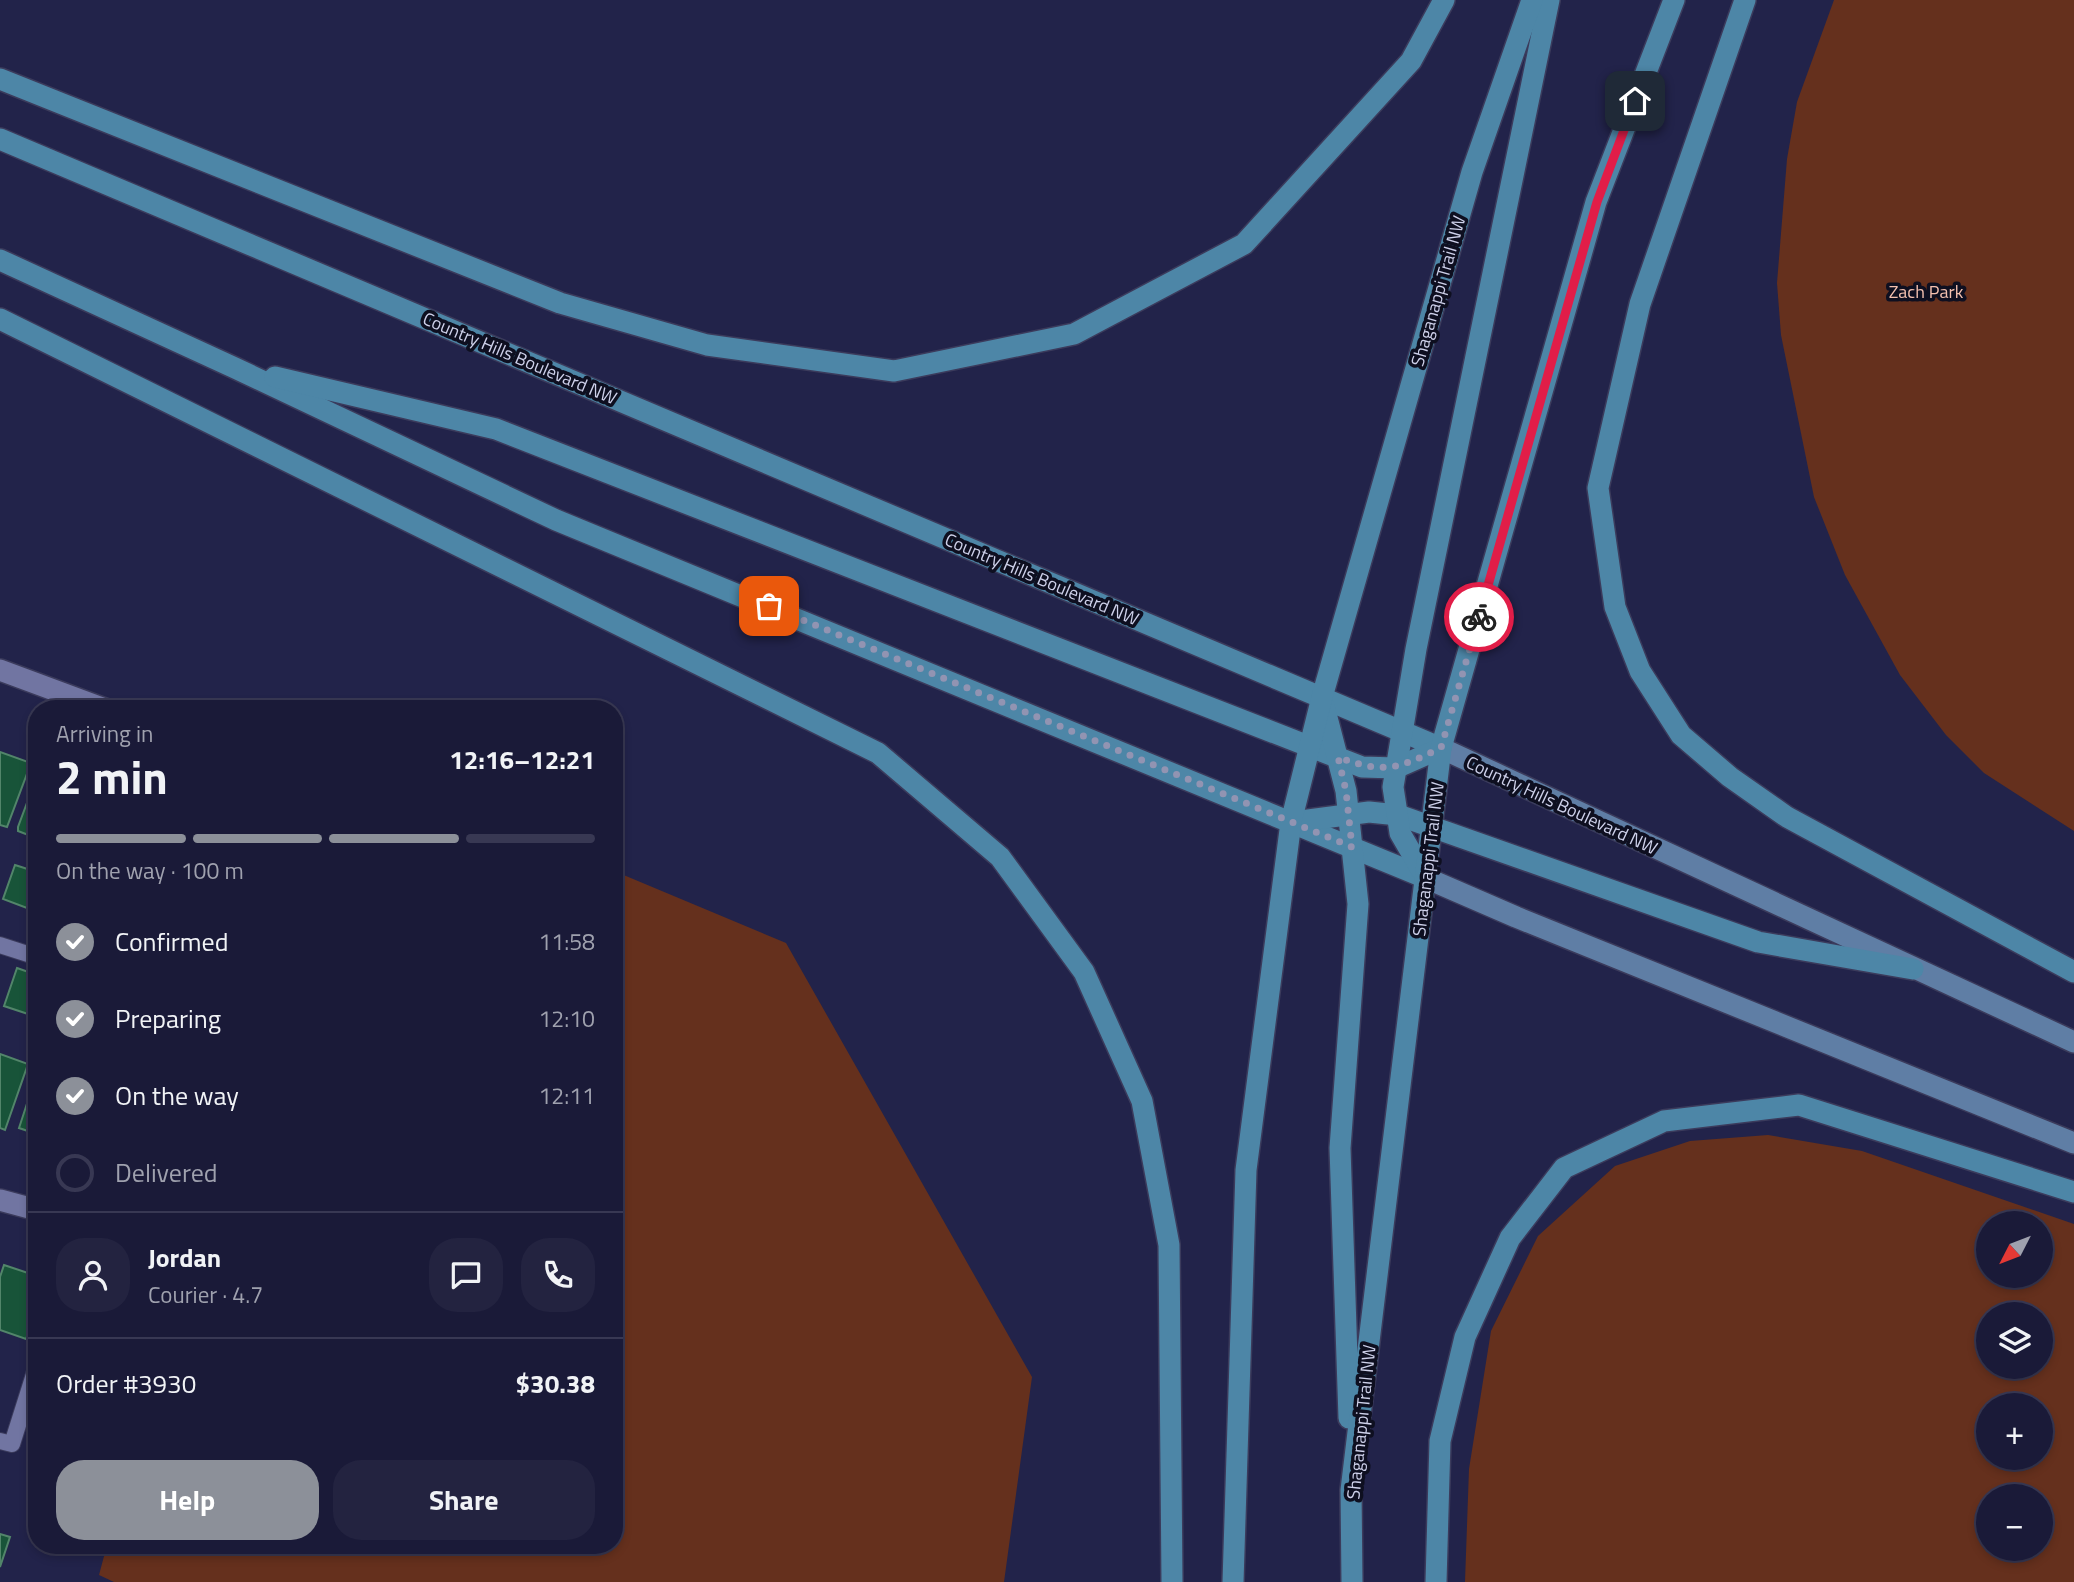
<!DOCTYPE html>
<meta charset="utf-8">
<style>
body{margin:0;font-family:"Titillium Web",sans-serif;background:#232340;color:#f1f3f6;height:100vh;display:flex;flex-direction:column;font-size:26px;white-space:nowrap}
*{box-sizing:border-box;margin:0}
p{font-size:23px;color:#9fa1ae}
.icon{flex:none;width:38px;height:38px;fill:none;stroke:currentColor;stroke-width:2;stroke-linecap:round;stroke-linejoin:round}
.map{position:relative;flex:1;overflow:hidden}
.side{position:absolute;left:28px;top:700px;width:595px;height:854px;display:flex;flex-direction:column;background:#1a1a38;border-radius:28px;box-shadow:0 4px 10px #0003,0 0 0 2px #383853}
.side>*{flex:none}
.needle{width:46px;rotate:228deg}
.controls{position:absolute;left:1976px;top:1211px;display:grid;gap:14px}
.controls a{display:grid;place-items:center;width:77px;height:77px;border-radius:50%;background:#1a1a38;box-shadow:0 4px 10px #0003,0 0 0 2px #383853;font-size:35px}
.pin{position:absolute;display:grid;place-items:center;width:60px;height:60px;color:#fff;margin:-30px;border-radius:14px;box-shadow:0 4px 10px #0006}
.courier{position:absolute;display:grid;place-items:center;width:70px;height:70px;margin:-35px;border:5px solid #e11d48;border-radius:50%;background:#fff;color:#222;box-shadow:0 2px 9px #0007}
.overview em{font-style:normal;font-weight:700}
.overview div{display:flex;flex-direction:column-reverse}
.overview{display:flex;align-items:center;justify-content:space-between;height:119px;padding:0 28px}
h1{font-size:46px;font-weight:700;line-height:52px}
.bar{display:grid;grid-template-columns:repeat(4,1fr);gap:10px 7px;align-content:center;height:84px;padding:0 28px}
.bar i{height:9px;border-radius:5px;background:#383853}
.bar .active{background:#8c9099}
.bar p{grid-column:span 4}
.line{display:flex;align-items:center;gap:18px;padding:0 28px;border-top:2px solid #383853}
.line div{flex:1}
.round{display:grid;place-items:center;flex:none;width:74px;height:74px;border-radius:28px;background:#232340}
ol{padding:0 28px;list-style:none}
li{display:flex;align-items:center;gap:21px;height:77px}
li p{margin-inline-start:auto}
li .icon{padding:7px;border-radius:50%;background:#8c9099;color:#fff;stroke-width:4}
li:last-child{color:#9fa1ae}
li i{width:38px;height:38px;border:4px solid #383853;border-radius:50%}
.action{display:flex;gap:14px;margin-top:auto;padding:14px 28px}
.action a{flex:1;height:80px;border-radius:28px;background:#8c9099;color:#fff;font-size:28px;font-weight:700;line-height:80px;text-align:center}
.action a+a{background:#232340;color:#f1f3f6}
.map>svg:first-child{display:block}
</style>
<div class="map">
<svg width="2074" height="1582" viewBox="0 0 2074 1582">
<rect width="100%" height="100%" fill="#22234a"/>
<g fill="#65301d" fill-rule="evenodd">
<polygon points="1834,0 2074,0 2074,831 1984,773 1946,735 1900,675 1845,575 1814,497 1781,335 1777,283 1787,159 1797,102"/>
<polygon points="614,871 786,943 1032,1377 1004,1582 114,1582 99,1575 107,1545 614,1545"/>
<path d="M1768,1135L1862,1151L2074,1224V1582H1465L1469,1469L1491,1331L1538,1236L1615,1166L1690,1141ZM2040,1223V1276H1988V1223ZM1988,1314H2040V1367H1988ZM2040,1405V1458H1988V1405ZM2040,1496V1549H1988V1496Z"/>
</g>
<g fill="#185439" stroke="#52856a" stroke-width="2">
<polygon points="0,752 31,763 7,827 0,825"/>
<polygon points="37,776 37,836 36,838 18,831 18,827"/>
<polygon points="15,865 37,872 35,911 3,899"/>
<polygon points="17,968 37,975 37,1017 4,1006"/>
<polygon points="0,1054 28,1064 5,1130 0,1128"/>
<polygon points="37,1073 37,1134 19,1128"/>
<polygon points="4,1265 37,1276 37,1308 26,1339 0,1330 0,1277"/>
<polygon points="0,1534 10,1537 0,1567"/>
</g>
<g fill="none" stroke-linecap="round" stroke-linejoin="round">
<defs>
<g id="service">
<polyline points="0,945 37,957"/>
<polyline points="0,1441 12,1444 37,1365"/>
</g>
<g id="minor">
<polyline points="0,670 105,709"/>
<polyline points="0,1200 37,1210"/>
</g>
<g id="secondary">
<polyline points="1441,748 2074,1042"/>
<polyline points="1426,878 1516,917 2074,1143"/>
</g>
<g id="primary">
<polyline points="1745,0 1640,304 1598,488 1615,607 1640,671 1681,735 1730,777 1787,817 2074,972"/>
<polyline points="0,79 560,303 707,345 894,371 1074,334 1244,244 1411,61 1444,0"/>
<polyline points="0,139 1441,748"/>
<polyline points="0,260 235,368 556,520 1426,878"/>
<polyline points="0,319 878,753 1000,857 1084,972 1142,1101 1169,1245 1172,1582"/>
<polyline points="275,377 496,429 1362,767 1396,768 1441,748"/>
<polyline points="1322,698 1346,791 1358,904 1340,1148 1349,1418"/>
<polyline points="1293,822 1369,812 1398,815 1758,942 1913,969"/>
<polyline points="1426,878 1400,833 1393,787 1416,649 1549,0"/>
<polyline points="1233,1582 1246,1170 1291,822 1322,697 1472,172 1532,0"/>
<polyline points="1352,1582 1351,1490 1441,748 1596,202 1674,0"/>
<polyline points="1436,1582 1440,1441 1465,1337 1510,1238 1564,1168 1664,1121 1799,1105 2074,1192"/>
</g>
</defs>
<use href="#service" stroke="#3b3b5c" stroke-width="18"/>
<use href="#minor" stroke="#3b3b5c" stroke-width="24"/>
<use href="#secondary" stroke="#3b3b5c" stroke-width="24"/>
<use href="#primary" stroke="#3b3b5c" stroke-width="24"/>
<use href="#service" stroke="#7175a2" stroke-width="16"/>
<use href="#minor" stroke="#7175a2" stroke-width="21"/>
<use href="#secondary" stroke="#5f7ea5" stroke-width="21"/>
<use href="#primary" stroke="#4d86a7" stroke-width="21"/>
</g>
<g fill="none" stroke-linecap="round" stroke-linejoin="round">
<path stroke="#9294b2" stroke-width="7" stroke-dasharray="0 12.6" d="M769,606L1352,847L1346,791L1338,757C1385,775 1398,768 1441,748L1479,617"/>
<polyline stroke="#e11d48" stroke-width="9" points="1479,617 1597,202 1635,101"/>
</g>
<g text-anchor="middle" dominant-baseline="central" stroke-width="7" stroke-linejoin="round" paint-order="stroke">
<g font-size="18" fill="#ced1ea" stroke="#0e0f20">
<text transform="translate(1438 291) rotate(-74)">Shaganappi Trail NW</text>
<text transform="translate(520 358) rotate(23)">Country Hills Boulevard NW</text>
<text transform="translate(1042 579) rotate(23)">Country Hills Boulevard NW</text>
<text transform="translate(1562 805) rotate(25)">Country Hills Boulevard NW</text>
<text transform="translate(1428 859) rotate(-83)">Shaganappi Trail NW</text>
<text transform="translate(1361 1422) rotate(-84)">Shaganappi Trail NW</text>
</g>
<g font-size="18" fill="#f4c0af" stroke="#0e0f20">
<text x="1926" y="291">Zach Park</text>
</g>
</g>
</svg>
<div class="controls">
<a><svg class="needle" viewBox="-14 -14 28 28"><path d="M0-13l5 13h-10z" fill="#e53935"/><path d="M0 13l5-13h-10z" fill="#9fa1ae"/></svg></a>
<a><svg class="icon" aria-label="layers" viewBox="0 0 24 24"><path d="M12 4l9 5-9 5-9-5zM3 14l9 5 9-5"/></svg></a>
<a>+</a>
<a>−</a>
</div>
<div class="pin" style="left:769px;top:606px;background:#ea580c"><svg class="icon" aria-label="bag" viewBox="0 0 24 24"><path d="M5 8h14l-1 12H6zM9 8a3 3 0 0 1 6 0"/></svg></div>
<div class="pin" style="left:1635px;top:101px;background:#1f2937"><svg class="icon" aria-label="home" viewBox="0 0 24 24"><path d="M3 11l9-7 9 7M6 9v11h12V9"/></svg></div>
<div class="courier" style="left:1479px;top:617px"><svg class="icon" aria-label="bike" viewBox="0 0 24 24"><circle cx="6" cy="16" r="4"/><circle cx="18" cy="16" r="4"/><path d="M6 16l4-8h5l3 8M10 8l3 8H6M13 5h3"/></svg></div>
<section class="side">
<div class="overview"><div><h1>2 min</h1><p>Arriving in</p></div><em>12:16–12:21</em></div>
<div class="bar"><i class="active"></i><i class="active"></i><i class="active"></i><i></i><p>On the way · 100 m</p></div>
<ol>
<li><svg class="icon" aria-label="check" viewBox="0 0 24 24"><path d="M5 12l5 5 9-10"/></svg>Confirmed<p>11:58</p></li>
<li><svg class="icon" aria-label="check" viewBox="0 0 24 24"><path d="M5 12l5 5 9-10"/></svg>Preparing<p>12:10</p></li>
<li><svg class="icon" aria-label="check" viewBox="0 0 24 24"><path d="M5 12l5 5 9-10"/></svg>On the way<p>12:11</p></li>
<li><i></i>Delivered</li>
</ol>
<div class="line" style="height:126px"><a class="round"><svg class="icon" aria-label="person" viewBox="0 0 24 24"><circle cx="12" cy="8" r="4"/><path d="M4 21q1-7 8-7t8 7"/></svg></a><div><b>Jordan</b><p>Courier · 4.7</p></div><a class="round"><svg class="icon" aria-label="chat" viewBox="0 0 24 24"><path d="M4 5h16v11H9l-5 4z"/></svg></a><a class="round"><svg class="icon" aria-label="phone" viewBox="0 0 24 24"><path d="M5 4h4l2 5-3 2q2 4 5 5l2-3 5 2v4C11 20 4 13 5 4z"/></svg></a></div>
<div class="line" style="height:91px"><div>Order #3930</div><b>$30.38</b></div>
<div class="action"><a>Help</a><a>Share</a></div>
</section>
</div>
